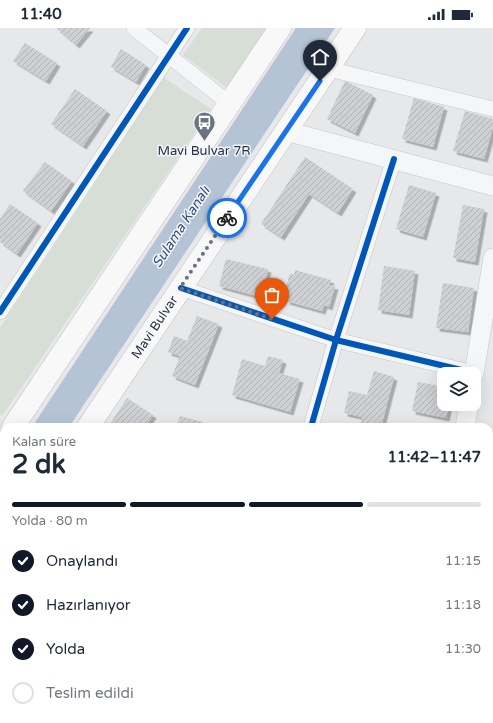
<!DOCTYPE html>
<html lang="tr">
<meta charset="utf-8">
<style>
body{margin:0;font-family:"Varela Round",sans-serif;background:#f2f2f3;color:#1f2937;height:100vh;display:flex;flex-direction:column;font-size:15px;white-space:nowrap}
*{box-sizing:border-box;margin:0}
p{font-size:13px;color:#747a83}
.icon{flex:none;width:22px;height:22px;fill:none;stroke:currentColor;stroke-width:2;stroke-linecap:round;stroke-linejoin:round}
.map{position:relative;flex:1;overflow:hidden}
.drawer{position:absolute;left:0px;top:395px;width:493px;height:300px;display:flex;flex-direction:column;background:#fff;border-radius:12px 12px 0 0;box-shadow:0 4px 16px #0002}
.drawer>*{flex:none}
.buttons{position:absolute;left:437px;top:339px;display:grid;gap:8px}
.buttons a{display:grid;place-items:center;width:44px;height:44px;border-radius:8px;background:#fff;box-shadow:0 4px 16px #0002;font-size:20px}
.pin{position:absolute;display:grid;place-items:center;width:34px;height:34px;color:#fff;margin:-41px -17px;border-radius:50% 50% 50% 0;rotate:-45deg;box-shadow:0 0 4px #0007}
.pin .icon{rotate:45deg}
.courier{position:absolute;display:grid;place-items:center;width:40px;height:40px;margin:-20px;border:3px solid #1a73e8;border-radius:50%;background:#fff;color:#222;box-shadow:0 1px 5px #0007}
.overview em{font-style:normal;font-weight:700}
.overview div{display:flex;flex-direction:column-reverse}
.overview{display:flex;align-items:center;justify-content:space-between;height:68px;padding:0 12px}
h1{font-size:26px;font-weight:700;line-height:30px}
.bar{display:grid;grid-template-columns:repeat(4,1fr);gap:6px 4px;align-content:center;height:48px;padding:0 12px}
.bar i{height:5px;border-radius:3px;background:#e0e1e3}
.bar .active{background:#111827}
.bar p{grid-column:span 4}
ol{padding:0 12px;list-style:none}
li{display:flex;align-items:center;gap:12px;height:44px}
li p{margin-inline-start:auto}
li .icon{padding:4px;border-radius:50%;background:#111827;color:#fff;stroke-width:4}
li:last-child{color:#747a83}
li i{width:22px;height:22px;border:2px solid #e0e1e3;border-radius:50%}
.status{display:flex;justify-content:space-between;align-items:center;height:28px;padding:0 20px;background:#fff;direction:ltr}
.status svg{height:11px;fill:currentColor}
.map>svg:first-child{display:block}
</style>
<div class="status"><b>11:40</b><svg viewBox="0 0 49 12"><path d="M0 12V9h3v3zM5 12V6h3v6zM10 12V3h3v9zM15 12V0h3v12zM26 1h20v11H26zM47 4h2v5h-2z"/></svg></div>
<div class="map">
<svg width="493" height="695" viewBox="0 0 493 695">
<defs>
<pattern id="building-hatch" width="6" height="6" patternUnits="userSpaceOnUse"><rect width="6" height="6" fill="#ced0d3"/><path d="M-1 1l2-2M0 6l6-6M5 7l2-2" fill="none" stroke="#b1b3b6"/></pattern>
<filter id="shadow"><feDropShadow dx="3.5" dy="3.5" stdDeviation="0" flood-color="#0004"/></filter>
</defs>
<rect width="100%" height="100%" fill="#e6e8ea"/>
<g fill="#d6ded6">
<polygon points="202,0 268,0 227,60 183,27"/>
<polygon points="164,50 211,81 2,388 0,386 0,300"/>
</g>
<g fill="#b4c4d5">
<polygon points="296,0 335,0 69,399 32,399"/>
<polygon points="4,441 4,497 0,503 0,447"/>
</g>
<g fill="url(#building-hatch)" filter="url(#shadow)">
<polygon points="56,0 90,0 76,17"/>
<polygon points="25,15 57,35 46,53 13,33"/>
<polygon points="121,21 146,37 136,54 111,39"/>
<polygon points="345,53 373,67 355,105 327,91"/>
<polygon points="75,61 107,83 83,118 51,96"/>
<polygon points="414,70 444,79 433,119 402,111"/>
<polygon points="465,83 493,91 493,99 484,131 453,123"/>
<polygon points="305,129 353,161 338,185 309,166 281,209 261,196"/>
<polygon points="45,134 72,153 51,183 23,163"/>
<polygon points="409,157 436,165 423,209 396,201"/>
<polygon points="10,176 38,195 17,226 0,214 0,191"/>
<polygon points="463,177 484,181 475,234 453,230"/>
<polygon points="226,231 268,241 261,269 219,258"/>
<polygon points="384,238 415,243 409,287 378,282"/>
<polygon points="295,242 331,252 329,257 335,258 329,279 324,277 322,283 286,273 288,268 284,267 290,245 294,247"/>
<polygon points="443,255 474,260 468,304 436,300"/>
<polygon points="197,288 219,296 195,357 172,348 180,328 168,324 174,308 187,313"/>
<polygon points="268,328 283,332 279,345 300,351 290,384 232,367 242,331 265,338"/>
<polygon points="374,343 394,349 381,399 360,399 362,389 344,385 349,363 367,367"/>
<polygon points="418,354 444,359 444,376 449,376 446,390 412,383"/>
<polygon points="127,370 153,387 145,399 108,399"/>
<polygon points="180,388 203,394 202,399 176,399"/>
<polygon points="489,480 493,481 493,517 489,516"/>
<polygon points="0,687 4,689 4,691 7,691 14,695 0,695"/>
<polygon points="258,691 266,691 276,695 257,695"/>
<polygon points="445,691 481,691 480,695 444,695"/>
</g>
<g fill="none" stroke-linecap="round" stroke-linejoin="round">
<defs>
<g id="minor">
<polyline points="134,0 230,76"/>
<polyline points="329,40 337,43 493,81"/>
<polyline points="181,260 336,312 474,345"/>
<polyline points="0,284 187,0"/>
<polyline points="311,399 336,312 394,131"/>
<polyline points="489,540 493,541"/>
<polyline points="59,695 61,691"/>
<polyline points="223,695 225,691"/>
</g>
<g id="tertiary">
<polyline points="286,103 493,158"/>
<polyline points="474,346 493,230"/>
<polyline points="465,399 469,376"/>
<polyline points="402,695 403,691"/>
</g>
<g id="secondary">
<polyline points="0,578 4,581"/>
<polyline points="0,611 4,613"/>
<polyline points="120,691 126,695"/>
<polyline points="161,691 167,695"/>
</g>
<g id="primary">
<polyline points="13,399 280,0"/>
<path id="s1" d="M88,399L355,0"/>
<polyline points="0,419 4,413"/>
<polyline points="0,530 4,524"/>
</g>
</defs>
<use href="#minor" stroke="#c4c6c8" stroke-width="16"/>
<use href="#tertiary" stroke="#c4c6c8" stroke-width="20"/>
<use href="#secondary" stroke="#c4c6c8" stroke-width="22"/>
<use href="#primary" stroke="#c2c5c8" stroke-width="23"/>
<use href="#minor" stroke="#f5f6f7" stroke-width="15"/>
<use href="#tertiary" stroke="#f5f6f7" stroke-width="19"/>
<use href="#secondary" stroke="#f8f8f8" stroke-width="21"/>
<use href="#primary" stroke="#f8f8f8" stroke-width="22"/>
<defs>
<g id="cycleway">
<polyline points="181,260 336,312 474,345"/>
<polyline points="0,284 187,0"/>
<polyline points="311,399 336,312 394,131"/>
</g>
</defs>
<use href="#cycleway" stroke="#f4f6f9" stroke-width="8"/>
<use href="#cycleway" stroke="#0057b8" stroke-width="6"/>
</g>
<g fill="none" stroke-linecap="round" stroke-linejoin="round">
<polyline stroke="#6c737f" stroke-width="4" stroke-dasharray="0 7.2" points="227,190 180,260 272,291"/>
<polyline stroke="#1a73e8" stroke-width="5" points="227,190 320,53"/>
</g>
<defs>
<symbol id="bus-pin" viewBox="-11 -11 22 30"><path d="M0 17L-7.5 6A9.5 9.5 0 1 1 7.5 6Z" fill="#6c737f" stroke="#f4f6f9"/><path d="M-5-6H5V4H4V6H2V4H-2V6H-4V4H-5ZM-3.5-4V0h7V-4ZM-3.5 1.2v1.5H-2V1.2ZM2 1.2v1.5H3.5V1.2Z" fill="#fff"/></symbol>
</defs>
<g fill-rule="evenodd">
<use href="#bus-pin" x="192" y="82" width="25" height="34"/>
</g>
<g text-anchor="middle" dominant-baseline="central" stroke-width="3" stroke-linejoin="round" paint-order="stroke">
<g font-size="13" fill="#2b3445" stroke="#f4f6f9">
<text x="204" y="123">Mavi Bulvar 7R</text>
</g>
<g font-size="13" fill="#2b3445" stroke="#f4f6f9">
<text stroke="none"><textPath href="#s1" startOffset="120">Mavi Bulvar</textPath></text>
</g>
<g font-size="14" font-style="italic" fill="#34527a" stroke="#f4f6f9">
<text transform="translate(181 199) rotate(-57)">Sulama Kanalı</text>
</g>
</g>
</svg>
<div class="buttons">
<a><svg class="icon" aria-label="layers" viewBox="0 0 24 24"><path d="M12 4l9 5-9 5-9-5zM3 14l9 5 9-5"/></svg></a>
</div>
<div class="pin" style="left:272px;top:291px;background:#ea580c"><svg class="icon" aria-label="bag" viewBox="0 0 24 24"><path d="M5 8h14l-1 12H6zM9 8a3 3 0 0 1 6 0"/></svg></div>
<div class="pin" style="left:320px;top:53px;background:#1f2937"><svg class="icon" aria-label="home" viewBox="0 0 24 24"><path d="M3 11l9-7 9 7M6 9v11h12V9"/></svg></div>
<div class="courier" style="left:227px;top:190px"><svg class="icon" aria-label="bike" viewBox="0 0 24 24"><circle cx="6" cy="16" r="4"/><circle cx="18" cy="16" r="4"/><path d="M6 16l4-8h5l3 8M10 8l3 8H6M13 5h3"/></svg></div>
<section class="drawer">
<div class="overview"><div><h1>2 dk</h1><p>Kalan süre</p></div><em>11:42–11:47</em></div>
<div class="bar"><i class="active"></i><i class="active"></i><i class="active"></i><i></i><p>Yolda · 80 m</p></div>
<ol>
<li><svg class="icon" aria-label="check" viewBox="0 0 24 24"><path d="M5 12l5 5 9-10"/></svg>Onaylandı<p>11:15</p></li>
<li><svg class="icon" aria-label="check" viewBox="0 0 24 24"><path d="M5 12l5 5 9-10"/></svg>Hazırlanıyor<p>11:18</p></li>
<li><svg class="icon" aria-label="check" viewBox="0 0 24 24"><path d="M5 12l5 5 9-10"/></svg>Yolda<p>11:30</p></li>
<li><i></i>Teslim edildi</li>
</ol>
</section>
</div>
